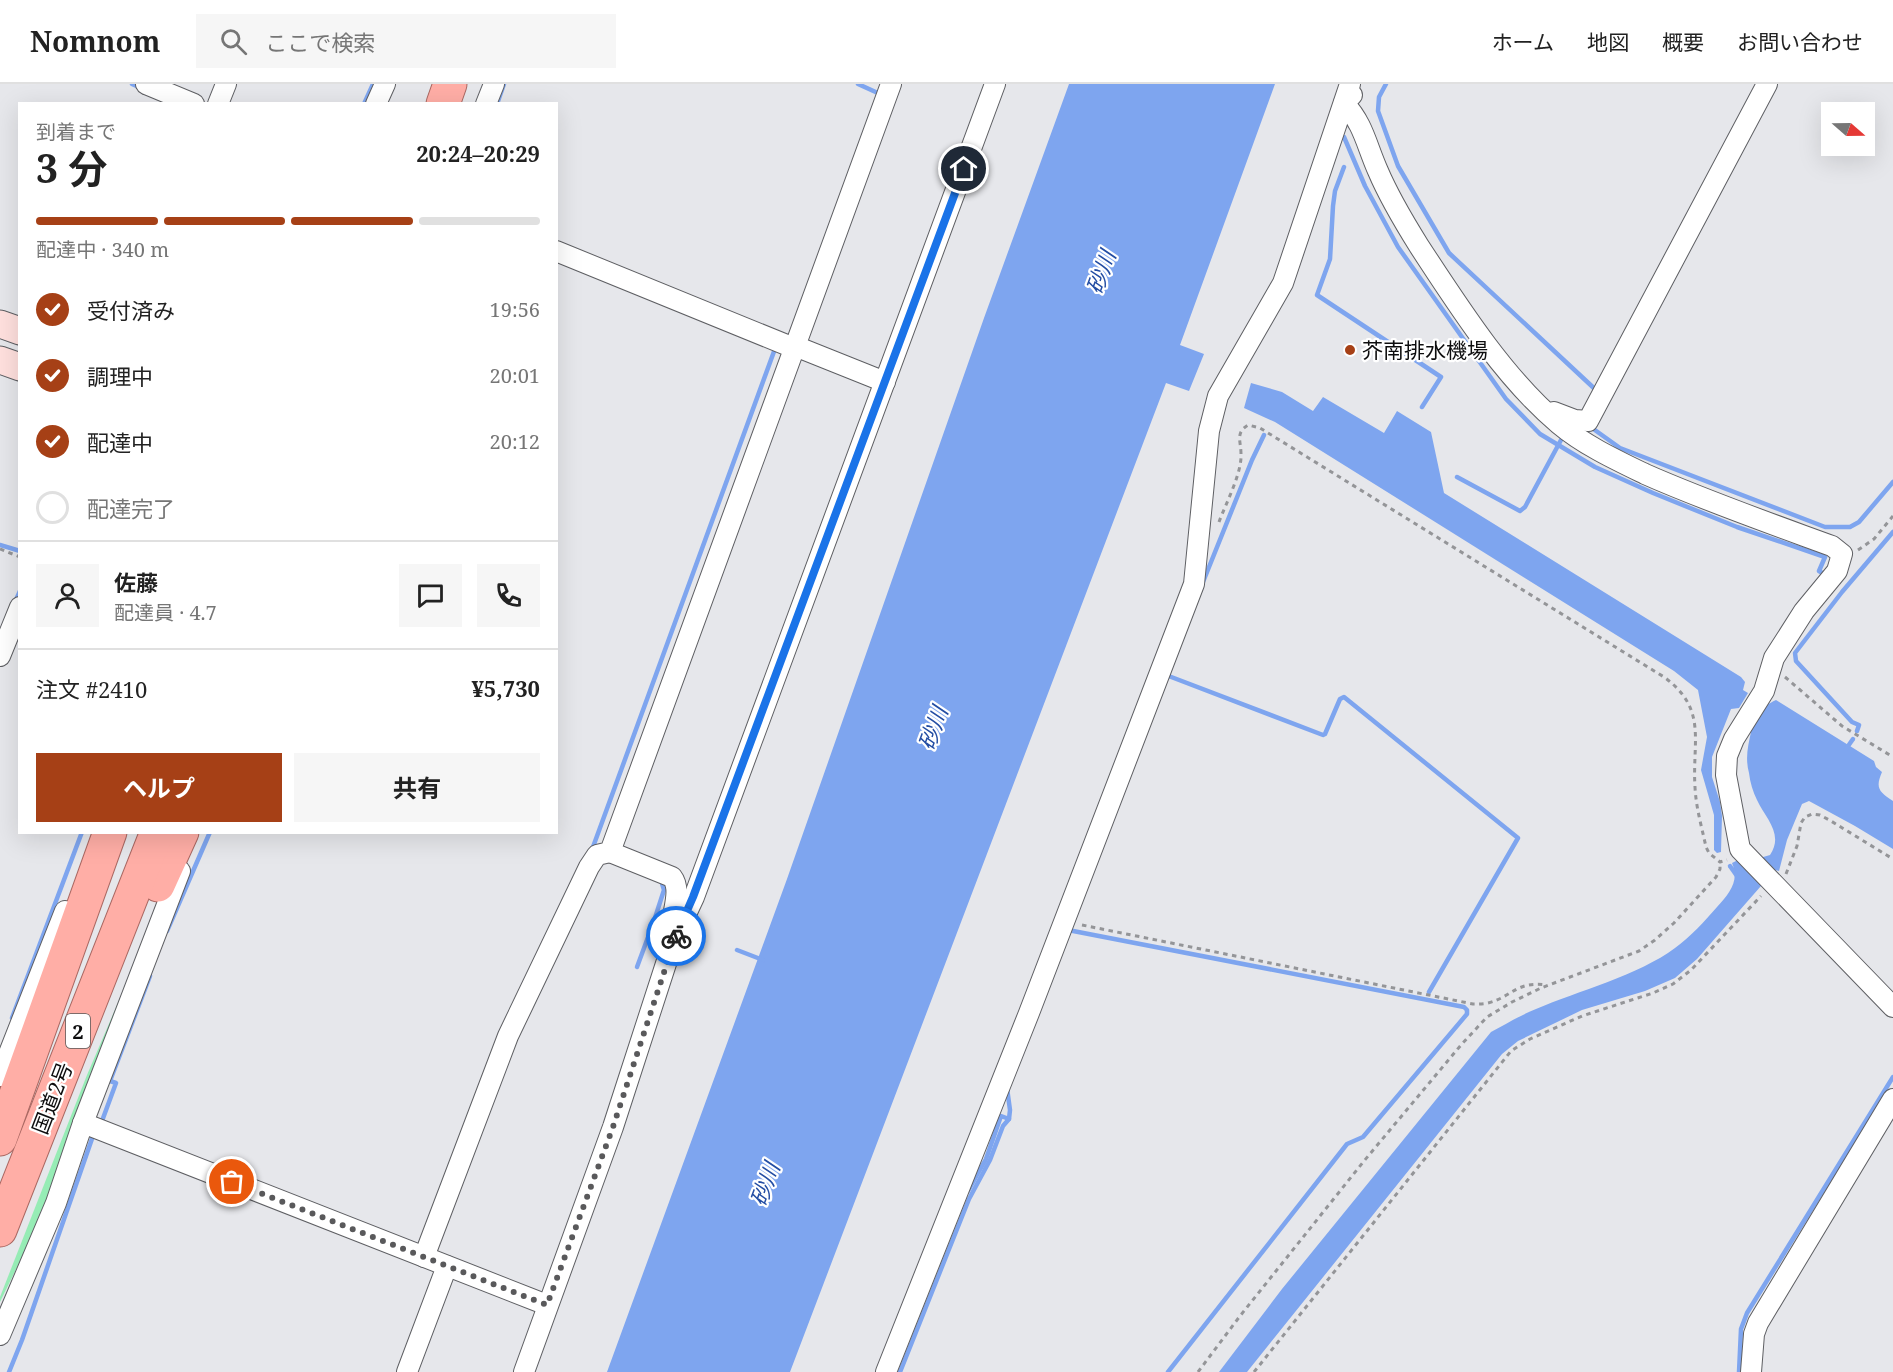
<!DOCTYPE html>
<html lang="ja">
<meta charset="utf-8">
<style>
body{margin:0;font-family:"Noto Serif","Noto Sans JP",serif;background:#f6f6f6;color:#222;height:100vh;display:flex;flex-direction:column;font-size:22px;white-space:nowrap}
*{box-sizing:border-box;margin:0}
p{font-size:20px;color:#767676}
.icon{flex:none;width:33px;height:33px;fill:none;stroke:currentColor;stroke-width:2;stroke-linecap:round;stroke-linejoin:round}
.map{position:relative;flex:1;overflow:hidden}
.sheet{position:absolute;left:18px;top:18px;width:540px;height:732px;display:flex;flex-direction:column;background:#fff;border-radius:0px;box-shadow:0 6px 24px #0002}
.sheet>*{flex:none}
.needle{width:39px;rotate:110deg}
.tools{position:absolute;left:1821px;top:18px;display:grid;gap:12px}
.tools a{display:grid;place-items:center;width:54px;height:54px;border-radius:0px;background:#fff;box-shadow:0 6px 24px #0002;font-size:30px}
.pin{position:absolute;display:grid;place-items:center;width:51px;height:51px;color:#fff;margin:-26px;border:3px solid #fff;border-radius:50%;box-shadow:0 2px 6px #0007}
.courier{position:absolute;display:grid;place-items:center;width:60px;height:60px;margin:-30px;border:4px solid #1a73e8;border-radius:50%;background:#fff;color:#222;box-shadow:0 2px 8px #0007}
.summary em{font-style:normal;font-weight:700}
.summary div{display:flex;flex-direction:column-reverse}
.summary{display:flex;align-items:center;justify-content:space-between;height:102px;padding:0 18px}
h1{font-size:39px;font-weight:700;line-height:45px}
.bar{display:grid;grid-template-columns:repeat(4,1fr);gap:9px 6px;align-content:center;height:72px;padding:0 18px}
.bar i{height:8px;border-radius:4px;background:#e0e0e0}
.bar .selected{background:#a64016}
.bar p{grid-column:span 4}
.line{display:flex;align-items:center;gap:15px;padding:0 18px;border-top:2px solid #e0e0e0}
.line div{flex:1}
.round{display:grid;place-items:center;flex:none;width:63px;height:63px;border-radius:0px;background:#f6f6f6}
ol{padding:0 18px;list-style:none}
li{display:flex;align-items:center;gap:18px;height:66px}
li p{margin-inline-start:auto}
li .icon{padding:6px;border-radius:50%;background:#a64016;color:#fff;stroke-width:4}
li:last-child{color:#767676}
li i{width:33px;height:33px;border:3px solid #e0e0e0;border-radius:50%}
.action{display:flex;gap:12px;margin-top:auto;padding:12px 18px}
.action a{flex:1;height:69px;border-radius:0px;background:#a64016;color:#fff;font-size:24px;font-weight:700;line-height:69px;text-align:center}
.action a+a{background:#f6f6f6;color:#222}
header{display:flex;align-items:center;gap:36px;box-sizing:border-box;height:84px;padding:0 30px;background:#fff;border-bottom:2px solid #e0e0e0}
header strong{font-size:28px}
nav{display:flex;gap:33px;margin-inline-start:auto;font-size:21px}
.search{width:420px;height:54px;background:#f6f6f6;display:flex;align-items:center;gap:15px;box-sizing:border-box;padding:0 21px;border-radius:0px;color:#767676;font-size:22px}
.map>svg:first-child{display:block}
</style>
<header>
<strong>Nomnom</strong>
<div class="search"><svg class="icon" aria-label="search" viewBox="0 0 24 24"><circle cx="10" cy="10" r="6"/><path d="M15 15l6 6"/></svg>ここで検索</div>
<nav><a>ホーム</a><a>地図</a><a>概要</a><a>お問い合わせ</a></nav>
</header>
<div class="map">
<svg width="1893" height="1288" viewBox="0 0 1893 1288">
<rect width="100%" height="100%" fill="#e6e7eb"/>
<polygon fill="#96ecb5" points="127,905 45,1126 0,1218 0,1213 87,991 123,907"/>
<g fill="#7ea5ef">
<polygon points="1069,0 1275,0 1180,261 1204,270 1189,307 1166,299 790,1288 607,1288 787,795 984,234"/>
<polygon points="1251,299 1282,308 1313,327 1323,313 1384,349 1397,327 1431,348 1444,409 1741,593 1745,598 1743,606 1748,609 1739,624 1731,625 1712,673 1712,693 1720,718 1722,732 1721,768 1717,769 1714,766 1714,731 1701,686 1707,653 1698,606 1674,587 1275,338 1244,324"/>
<path d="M1776,616L1874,677L1876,683L1882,688C1875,704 1879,708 1893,717V765L1855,742L1809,717L1802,720L1787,756L1779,787L1775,786L1697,875L1675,894L1645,907L1582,926L1518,957L1502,970L1247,1288H1219L1282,1205L1491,948C1506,940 1521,931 1536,925C1578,907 1639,891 1675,864C1691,852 1704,838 1717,823C1729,810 1740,797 1732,779L1738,776L1746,778L1770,771C1784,750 1766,735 1757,716C1753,708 1750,698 1749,689C1745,674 1748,662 1751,648C1755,631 1761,623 1776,616Z"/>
</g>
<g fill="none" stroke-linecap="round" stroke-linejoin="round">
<g stroke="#7ea5ef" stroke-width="4.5">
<polyline points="132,0 141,4"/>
<polyline points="858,0 880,10"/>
<polyline points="1386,0 1379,13 1378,27 1398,82 1449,169 1597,307"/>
<polyline points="364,20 373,0"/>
<polyline points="497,20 504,0"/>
<polyline points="1344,53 1365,102 1398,163 1506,315 1540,350 1595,383 1653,409 1737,443 1825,473 1819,487 1827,492"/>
<polyline points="1344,83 1335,107 1333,122 1330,175 1317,211 1441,293 1422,323"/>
<polyline points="1592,344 1620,364 1825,443 1850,443 1859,438 1893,398"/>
<polyline points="1457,393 1520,427 1525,423 1561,356"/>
<polyline points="0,461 20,467"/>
<polyline points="1203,498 1252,376 1264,351"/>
<polyline points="15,518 20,507"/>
<polyline points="1166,591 1323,651 1325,650 1340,615 1344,613 1518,754 1429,908"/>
<polyline points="1857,647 1859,641 1852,638 1796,577 1795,569 1842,508 1893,448"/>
<polyline points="1846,665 1853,655"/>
<polyline points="593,763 776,262"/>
<polyline points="1730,782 1737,792"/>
<polyline points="659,839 654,837 664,806 661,796"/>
<polyline points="1068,846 1464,923 1467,926 1467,930 1363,1053 1347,1060 1168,1288"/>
<polyline points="167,847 210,748"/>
<polyline points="737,866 763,876"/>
<polyline points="637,883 654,837"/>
<polyline points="12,934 82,748"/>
<polyline points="104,1038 102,1037 116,999 110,997 150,892"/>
<polyline points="968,1107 986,1075 1001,1032 1009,1035"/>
<polyline points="9,1288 22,1256 94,1049"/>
<polyline points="900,1288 969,1115 990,1076 1003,1042 1009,1035 1010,1026 1007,1004"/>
<polyline points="1739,1288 1741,1245 1747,1229 1893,993"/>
</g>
<defs>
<g id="minor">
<polyline points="146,0 194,20"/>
<path d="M1352,11L1344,19C1364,41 1366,60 1378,87C1389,113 1404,138 1419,162C1459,223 1504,294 1559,340C1584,361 1616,376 1645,390C1706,417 1769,439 1832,462L1842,470L1837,487L1804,527L1774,574L1764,607L1734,655L1727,672L1726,691L1740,765L1893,923"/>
<polyline points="218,20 226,0"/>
<polyline points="376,20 385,0"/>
<polyline points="486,20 494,0"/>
<polyline points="556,167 794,264"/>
<polyline points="795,262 885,298"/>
<polyline points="1554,328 1575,336 1588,337 1767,0"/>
<polyline points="0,572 20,523"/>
<path d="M610,768L672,793C683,807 670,831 672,848"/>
<polyline points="0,992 65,827"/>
<polyline points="83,1039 547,1221"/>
<polyline points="424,1173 508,952 589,783 597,771 610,768 891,0"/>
<polyline points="0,1251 56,1119 83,1039 180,787"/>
<polyline points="407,1288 447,1182"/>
<polyline points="524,1288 613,1043 673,858 694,813 995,0"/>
<polyline points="886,1288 1029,929 1194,500 1209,347 1218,312 1283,199 1350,0"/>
<polyline points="1751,1288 1754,1250 1758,1239 1893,1015"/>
</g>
<g id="secondary">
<polyline points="0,240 20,247"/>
<polyline points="0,276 20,283"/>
</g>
<g id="trunk">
<polyline points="443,20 450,0"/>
<polyline points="158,801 182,748"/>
<polyline points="0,1055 110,748"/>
<polyline points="0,1146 157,748"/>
</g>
</defs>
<use href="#minor" stroke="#5e5f63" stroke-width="22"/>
<use href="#secondary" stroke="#5e5f63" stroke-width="29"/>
<use href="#trunk" stroke="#aa6862" stroke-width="35"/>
<g stroke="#949598" stroke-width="3" stroke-dasharray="4.5 4.5" stroke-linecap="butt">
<path d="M1219,438C1226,419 1242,389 1241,370C1241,357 1235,349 1248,341L1260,344L1664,593C1708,625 1692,657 1695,703C1696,724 1702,744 1706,763L1709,769L1720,778L1727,776"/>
<polyline points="0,465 20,473"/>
<polyline points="1858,466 1874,455 1893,432"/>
<polyline points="1785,593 1842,642 1893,673"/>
<polyline points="1786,790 1797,762 1801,739 1805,733 1812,730 1820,731 1831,737 1893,775"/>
<path d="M1082,841L1473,920C1478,920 1483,920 1488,919C1512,913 1516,897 1546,901"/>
<polyline points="1198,1288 1240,1232 1364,1077 1461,961 1487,933 1512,918 1541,904 1639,867 1655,856 1674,839 1716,793 1720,785 1720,778"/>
<polyline points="1254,1288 1511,967 1530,955 1582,932 1653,909 1673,900 1691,886 1761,812"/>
</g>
<use href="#minor" stroke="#fff" stroke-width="20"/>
<use href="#secondary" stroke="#ffe0de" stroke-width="27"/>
<use href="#trunk" stroke="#ffaea6" stroke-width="33"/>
</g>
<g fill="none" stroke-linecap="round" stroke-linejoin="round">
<polyline stroke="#59595b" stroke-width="6" stroke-dasharray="0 10.8" points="232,1098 547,1221 613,1043 676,852"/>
<polyline stroke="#1a73e8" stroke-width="8" points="676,852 693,813 964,85"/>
</g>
<circle fill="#a64016" stroke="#fff" stroke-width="2" cx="1350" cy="266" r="6"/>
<g text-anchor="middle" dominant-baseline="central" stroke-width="4.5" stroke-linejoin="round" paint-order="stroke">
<rect fill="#fff" stroke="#565656" stroke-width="1.5" x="66" y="930" width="24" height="34" rx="4.5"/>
<g font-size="20" font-weight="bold" fill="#0d0d0e">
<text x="78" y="947">2</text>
</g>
<g font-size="21" fill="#0d0d0e" stroke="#fff" text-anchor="start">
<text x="1362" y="266">芥南排水機場</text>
</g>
<g font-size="21" fill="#0d0d0e" stroke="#fff">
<text transform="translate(52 1014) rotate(-69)">国道2号</text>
</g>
<g font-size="22" font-style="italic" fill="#234da3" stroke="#fff">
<text transform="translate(1100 188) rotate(-70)">砂川</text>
<text transform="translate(932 644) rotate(-70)">砂川</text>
<text transform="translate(764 1100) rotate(-70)">砂川</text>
</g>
</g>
</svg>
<div class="tools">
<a><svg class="needle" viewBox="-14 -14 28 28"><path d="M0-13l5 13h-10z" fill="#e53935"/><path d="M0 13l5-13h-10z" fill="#767676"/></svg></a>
</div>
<div class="pin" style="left:232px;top:1098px;background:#ea580c"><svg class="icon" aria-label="bag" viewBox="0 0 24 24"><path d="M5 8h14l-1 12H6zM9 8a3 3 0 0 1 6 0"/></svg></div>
<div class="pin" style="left:964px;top:85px;background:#1f2937"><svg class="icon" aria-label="home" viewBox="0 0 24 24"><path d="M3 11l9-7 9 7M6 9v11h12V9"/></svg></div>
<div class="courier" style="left:676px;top:852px"><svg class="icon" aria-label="bike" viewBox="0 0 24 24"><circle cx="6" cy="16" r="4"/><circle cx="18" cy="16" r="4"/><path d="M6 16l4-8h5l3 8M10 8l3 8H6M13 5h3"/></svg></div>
<section class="sheet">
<div class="summary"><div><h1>3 分</h1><p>到着まで</p></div><em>20:24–20:29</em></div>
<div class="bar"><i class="selected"></i><i class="selected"></i><i class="selected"></i><i></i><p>配達中 · 340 m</p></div>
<ol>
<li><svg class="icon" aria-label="check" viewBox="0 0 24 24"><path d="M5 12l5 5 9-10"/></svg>受付済み<p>19:56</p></li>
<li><svg class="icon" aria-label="check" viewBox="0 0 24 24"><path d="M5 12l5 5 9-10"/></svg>調理中<p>20:01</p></li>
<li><svg class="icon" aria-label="check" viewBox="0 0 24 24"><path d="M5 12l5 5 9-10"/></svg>配達中<p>20:12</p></li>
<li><i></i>配達完了</li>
</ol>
<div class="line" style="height:108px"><a class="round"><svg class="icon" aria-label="person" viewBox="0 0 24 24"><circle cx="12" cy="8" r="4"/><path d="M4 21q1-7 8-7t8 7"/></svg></a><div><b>佐藤</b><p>配達員 · 4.7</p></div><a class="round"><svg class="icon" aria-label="chat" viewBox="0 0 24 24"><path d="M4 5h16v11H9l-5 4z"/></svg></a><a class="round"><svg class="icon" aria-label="phone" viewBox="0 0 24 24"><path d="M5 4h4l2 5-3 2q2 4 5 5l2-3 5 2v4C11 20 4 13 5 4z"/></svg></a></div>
<div class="line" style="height:78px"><div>注文 #2410</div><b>¥5,730</b></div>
<div class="action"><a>ヘルプ</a><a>共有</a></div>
</section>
</div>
